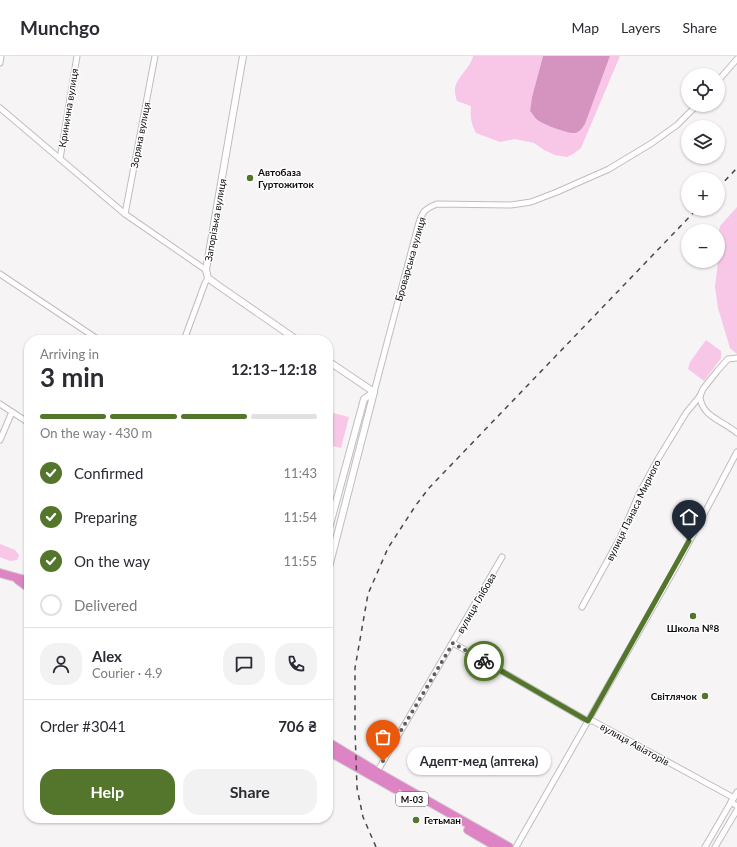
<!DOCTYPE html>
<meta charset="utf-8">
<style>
body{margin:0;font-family:Lato,sans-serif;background:#f2f2f3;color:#2b2b33;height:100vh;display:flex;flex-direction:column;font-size:15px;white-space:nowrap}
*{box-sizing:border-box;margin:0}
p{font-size:13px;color:#7c7c81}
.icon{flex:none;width:22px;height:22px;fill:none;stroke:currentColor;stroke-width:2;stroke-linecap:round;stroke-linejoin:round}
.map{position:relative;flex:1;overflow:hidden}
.panel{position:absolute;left:24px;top:279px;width:309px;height:488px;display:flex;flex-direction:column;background:#fff;border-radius:16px;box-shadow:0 1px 3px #0004}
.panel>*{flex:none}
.controls{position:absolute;left:681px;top:12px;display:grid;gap:8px}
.controls a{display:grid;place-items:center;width:44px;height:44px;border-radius:50%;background:#fff;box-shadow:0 1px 3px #0004;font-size:20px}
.pin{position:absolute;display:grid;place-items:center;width:34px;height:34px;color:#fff;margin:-41px -17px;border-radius:50% 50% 50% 0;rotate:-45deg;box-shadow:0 0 4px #0007}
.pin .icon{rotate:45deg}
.courier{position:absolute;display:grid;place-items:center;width:40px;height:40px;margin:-20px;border:3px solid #54752c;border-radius:50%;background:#fff;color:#222;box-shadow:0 1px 5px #0007}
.bubble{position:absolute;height:28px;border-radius:14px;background:#fff;box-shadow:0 1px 3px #0004;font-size:13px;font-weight:700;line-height:28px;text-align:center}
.headline em{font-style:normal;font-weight:700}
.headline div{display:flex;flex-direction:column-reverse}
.headline{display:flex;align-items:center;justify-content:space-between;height:68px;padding:0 16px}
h1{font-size:26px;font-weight:700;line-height:30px}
.bar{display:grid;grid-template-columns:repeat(4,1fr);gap:6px 4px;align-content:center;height:48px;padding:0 16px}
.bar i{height:5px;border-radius:3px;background:#e1e1e2}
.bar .on{background:#54752c}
.bar p{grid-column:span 4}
.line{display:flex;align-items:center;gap:10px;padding:0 16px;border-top:1px solid #e1e1e2}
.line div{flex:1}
.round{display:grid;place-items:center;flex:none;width:42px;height:42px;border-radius:16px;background:#f2f2f3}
ol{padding:0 16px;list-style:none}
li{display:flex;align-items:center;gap:12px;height:44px}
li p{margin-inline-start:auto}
li .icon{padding:4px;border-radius:50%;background:#54752c;color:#fff;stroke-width:4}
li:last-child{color:#7c7c81}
li i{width:22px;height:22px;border:2px solid #e1e1e2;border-radius:50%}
.action{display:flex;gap:8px;margin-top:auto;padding:8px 16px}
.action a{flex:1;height:46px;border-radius:16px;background:#54752c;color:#fff;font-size:16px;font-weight:700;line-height:46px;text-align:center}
.action a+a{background:#f2f2f3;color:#2b2b33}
header{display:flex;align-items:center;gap:24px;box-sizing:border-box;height:56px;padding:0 20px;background:#fff;border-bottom:1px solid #e1e1e2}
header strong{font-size:19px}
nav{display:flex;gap:22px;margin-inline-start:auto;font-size:14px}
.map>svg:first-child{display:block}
</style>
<header>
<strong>Munchgo</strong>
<nav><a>Map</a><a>Layers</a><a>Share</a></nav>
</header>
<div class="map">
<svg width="737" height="791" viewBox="0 0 737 791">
<rect width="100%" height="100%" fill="#f7f4f6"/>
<g fill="#f8c6e6">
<path d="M473,0H543L532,41L530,55L536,64L549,70L585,68L610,0H620L581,92L573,98L567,101L555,99L544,94L534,87L515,83L500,86L476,77C471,68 470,60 471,50L457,45C456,42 455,38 455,35C454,23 471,12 473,0Z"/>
<polygon points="737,151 737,298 730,292 718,252 715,231 718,205 718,180 720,170"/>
<polygon points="706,284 721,295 721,302 704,325 688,313 690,306"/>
<polygon points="333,357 349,361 341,392 328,389 328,378"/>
<polygon points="0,488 15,494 19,499 17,504 10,505 0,501"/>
</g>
<path fill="#d593bf" d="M543,0H610L585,68C582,72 580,76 575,77C569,78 541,68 536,63C534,61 532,57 530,55L532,41Z"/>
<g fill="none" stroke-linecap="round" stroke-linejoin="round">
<defs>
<g id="minor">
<polyline points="0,7 1,0"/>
<polyline points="718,25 737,3"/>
<polyline points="0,52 125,158 206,214"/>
<polyline points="60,103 77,0"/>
<polyline points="125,158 155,0"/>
<polyline points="0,218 99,284"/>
<polyline points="184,284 205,227 208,222"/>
<path d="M374,336L418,170C422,156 424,153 437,148L511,149L531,146L557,136L609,113L652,87L677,69L697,49"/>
<path d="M700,340C701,361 724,365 737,377"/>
<polyline points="0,348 29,367"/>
<polyline points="0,384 12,356"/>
<polyline points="582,551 620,482 639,438 658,403 686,357 700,340 703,333 718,314 728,303 737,302"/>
<polyline points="453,587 588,665 593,665 734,742"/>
<polyline points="377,716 502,501"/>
<polyline points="731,746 737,750"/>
<polyline points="516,791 677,509 737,396"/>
<polyline points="705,791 737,736"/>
<polyline points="715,791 737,754"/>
</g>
<g id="tertiary">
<polyline points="243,0 206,214 208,222 219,230 297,284"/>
<polyline points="328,305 374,336"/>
<polyline points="328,476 364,343 374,336"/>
<polyline points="328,515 374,336"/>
</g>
<g id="trunk">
<polyline points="0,517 29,525"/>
<polyline points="18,524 29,532"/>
<polyline points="328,686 384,720 509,791"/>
<polyline points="328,695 395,733"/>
<polyline points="468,774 497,791"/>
</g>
</defs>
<use href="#minor" stroke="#c0bdbf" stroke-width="7"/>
<use href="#tertiary" stroke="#c0bdbf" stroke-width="8"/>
<use href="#trunk" stroke="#cfcfcf" stroke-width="10"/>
<use href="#minor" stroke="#fff" stroke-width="5"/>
<use href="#tertiary" stroke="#fff" stroke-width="6"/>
<use href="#trunk" stroke="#de84c4" stroke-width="8"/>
<g stroke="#4a4849" stroke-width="1.5" stroke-dasharray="5 5" stroke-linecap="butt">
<polyline points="718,132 737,112"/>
<polyline points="376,791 363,761 357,732 355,674 355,612 368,538 388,492 416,449 429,432 697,153"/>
</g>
</g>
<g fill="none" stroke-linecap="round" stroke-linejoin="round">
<polyline stroke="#605e5f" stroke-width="4" stroke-dasharray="0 7.2" points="383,705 453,587 484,605"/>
<polyline stroke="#54752c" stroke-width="5" points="484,605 588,665 689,485"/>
</g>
<g fill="#54752c" stroke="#fff" stroke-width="1.5">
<circle cx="250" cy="122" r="4"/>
<circle cx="693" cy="560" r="4"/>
<circle cx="705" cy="640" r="4"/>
<circle cx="416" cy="764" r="4"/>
</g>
<g text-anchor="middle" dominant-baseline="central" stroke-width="3" stroke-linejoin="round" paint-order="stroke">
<rect fill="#fff" stroke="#565656" stroke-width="1" x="396" y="736" width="32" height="14" rx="3"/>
<g font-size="9" font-weight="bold" fill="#0e0d0d">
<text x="412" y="743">М-03</text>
</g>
<g font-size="10" fill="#0e0d0d" stroke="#fff">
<text transform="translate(68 52) rotate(-81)">Кринична вулиця</text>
<text transform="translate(140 79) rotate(-79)">Зоряна вулиця</text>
<text transform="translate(215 164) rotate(-80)">Запорізька вулиця</text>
<text transform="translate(410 203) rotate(-74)">Броварська вулиця</text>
<text transform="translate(633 454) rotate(-64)">вулиця Панаса Мирного</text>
<text transform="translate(476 547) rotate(-60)">вулиця Глібова</text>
<text transform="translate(635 688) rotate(29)">вулиця Авіаторів</text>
</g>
<g font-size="10" font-weight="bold" fill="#0e0d0d" stroke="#fff" text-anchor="start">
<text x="258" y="116">Автобаза<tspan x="258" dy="12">Гуртожиток</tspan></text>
<text x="693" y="572" text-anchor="middle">Школа №8</text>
<text x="697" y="640" text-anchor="end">Світлячок</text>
<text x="424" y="764">Гетьман</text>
</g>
</g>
</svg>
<div class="controls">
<a><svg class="icon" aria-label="locate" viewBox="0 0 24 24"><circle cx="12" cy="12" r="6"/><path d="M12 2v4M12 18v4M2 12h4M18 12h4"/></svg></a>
<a><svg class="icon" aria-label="layers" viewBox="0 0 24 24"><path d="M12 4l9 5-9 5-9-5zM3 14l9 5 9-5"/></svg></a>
<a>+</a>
<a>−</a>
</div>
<div class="pin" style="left:383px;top:705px;background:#ea580c"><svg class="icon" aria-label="bag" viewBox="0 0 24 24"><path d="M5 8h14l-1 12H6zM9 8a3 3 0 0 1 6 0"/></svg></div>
<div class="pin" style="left:689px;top:485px;background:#1f2937"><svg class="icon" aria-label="home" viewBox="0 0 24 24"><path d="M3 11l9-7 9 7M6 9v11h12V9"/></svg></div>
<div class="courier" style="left:484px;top:605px"><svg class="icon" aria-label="bike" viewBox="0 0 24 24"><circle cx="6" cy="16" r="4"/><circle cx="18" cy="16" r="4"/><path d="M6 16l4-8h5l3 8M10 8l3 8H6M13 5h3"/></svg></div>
<div class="bubble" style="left:407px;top:691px;width:144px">Адепт-мед (аптека)</div>
<section class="panel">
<div class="headline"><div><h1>3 min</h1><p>Arriving in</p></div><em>12:13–12:18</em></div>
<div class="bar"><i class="on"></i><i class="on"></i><i class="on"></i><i></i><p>On the way · 430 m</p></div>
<ol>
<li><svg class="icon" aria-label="check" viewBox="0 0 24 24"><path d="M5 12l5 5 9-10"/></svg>Confirmed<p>11:43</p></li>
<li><svg class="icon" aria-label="check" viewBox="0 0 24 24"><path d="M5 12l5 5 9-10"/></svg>Preparing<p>11:54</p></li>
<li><svg class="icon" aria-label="check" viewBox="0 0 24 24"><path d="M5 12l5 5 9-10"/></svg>On the way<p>11:55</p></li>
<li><i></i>Delivered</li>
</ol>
<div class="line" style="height:72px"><a class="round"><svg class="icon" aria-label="person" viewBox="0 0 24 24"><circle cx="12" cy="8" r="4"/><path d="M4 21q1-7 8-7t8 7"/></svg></a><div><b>Alex</b><p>Courier · 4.9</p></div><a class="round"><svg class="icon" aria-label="chat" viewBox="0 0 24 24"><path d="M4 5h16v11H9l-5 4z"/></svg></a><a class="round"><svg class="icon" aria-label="phone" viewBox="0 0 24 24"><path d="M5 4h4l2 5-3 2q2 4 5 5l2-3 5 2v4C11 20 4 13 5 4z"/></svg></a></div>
<div class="line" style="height:52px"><div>Order #3041</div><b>706 ₴</b></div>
<div class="action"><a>Help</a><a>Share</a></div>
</section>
</div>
